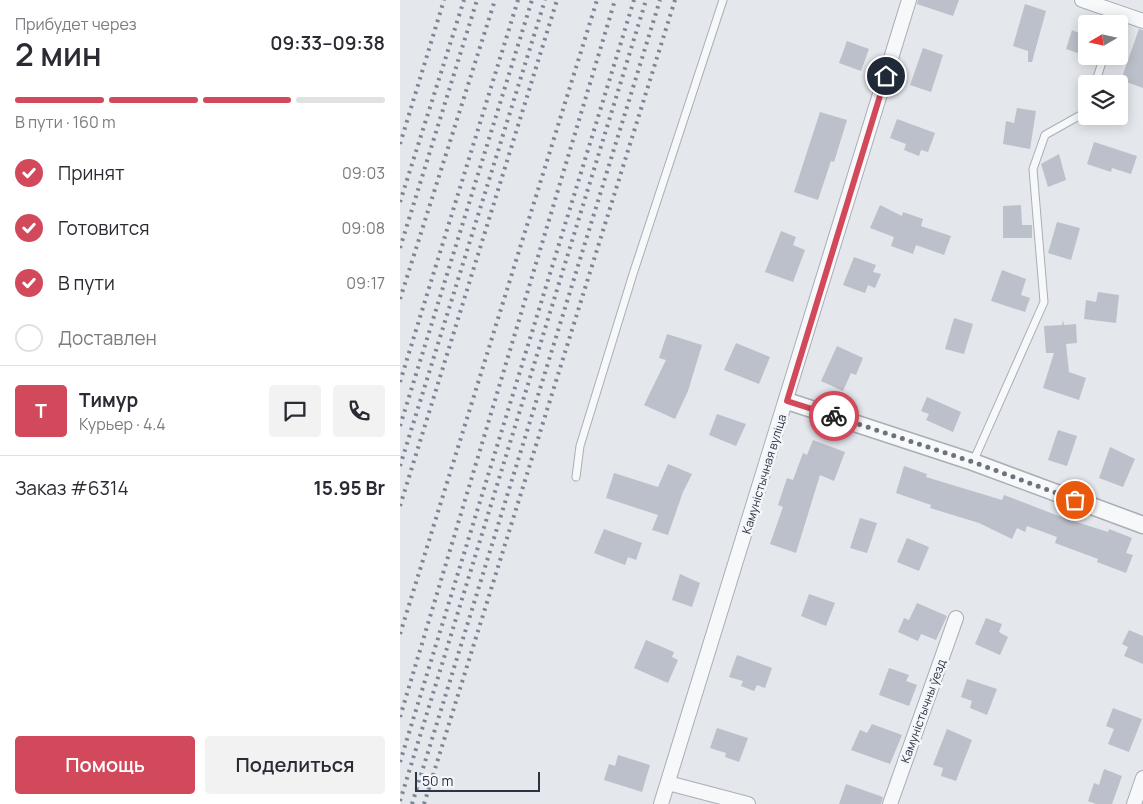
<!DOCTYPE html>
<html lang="ru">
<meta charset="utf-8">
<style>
body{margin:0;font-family:Manrope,sans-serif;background:#f2f2f3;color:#2b2b33;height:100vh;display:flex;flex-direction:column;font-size:19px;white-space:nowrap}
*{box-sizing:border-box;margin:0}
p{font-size:16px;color:#7c7c81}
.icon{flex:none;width:28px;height:28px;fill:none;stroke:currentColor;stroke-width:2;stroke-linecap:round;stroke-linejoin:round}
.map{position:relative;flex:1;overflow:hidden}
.details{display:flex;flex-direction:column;background:#fff;width:400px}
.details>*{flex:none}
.needle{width:32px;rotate:261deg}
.buttons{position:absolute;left:678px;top:15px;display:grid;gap:10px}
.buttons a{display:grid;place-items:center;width:50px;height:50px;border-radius:5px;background:#fff;box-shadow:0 2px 12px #0003;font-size:25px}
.scale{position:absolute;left:15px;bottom:12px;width:125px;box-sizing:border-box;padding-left:5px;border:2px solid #2b3445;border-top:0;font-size:14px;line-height:18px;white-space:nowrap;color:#2b3445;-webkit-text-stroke:4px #f4f6f9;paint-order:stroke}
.pin{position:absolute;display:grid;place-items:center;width:42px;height:42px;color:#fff;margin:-21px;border:2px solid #fff;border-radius:50%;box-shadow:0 1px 5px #0007}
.courier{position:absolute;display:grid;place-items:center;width:50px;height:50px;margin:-25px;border:4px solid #d1495b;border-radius:50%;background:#fff;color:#222;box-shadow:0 1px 6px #0007}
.overview em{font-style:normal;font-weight:600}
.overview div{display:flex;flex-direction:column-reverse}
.overview{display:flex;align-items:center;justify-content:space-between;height:85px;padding:0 15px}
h1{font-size:32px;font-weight:600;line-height:38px}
.bar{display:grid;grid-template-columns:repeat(4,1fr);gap:8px 5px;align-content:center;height:60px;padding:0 15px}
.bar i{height:6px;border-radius:4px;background:#e1e1e2}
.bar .selected{background:#d1495b}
.bar p{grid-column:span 4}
.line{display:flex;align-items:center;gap:12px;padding:0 15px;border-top:1px solid #e1e1e2}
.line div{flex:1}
.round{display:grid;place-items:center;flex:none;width:52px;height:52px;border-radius:5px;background:#f2f2f3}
ol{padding:0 15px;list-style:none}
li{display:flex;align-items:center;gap:15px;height:55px}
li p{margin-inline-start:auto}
li .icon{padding:5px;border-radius:50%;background:#d1495b;color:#fff;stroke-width:4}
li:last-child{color:#7c7c81}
li i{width:28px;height:28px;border:2px solid #e1e1e2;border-radius:50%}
.button{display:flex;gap:10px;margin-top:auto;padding:10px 15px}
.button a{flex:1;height:58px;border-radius:5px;background:#d1495b;color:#fff;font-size:20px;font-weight:600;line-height:58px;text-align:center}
.button a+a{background:#f2f2f3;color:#2b2b33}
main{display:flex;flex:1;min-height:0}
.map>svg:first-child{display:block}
</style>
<main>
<section class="details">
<div class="overview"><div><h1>2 мин</h1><p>Прибудет через</p></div><em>09:33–09:38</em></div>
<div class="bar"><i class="selected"></i><i class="selected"></i><i class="selected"></i><i></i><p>В пути · 160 m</p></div>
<ol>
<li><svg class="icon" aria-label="check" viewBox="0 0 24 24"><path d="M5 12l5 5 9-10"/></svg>Принят<p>09:03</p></li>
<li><svg class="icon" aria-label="check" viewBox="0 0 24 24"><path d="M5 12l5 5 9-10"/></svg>Готовится<p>09:08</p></li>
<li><svg class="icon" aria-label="check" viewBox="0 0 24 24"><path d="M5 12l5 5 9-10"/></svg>В пути<p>09:17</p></li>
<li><i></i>Доставлен</li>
</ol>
<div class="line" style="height:90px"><b class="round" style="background:#d1495b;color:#fff">Т</b><div><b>Тимур</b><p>Курьер · 4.4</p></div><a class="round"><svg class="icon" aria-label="chat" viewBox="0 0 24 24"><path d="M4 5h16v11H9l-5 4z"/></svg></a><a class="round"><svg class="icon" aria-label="phone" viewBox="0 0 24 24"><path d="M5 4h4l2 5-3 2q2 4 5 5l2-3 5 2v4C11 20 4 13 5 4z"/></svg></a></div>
<div class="line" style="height:65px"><div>Заказ #6314</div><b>15.95 Br</b></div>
<div class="button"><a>Помощь</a><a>Поделиться</a></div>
</section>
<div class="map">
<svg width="743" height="804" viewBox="0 0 743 804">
<rect width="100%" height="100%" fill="#e4e7ec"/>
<g fill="#bbc0ca">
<polygon points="518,0 559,0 553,16 517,4"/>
<polygon points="625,4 646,11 632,62 628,62 628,51 613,46"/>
<polygon points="739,29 743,30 743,88 721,80"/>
<polygon points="672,30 686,36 686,56 666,49"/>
<polygon points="447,41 469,49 461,71 439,63"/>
<polygon points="523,48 543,55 531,92 510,85"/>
<polygon points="617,108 636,111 630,149 603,144 606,121 614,123"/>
<polygon points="420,112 447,120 434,162 431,161 418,200 394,192"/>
<polygon points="497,119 535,133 528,152 521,150 519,156 504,150 506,144 490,138"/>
<polygon points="694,142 737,156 731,174 712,168 711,172 687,164"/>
<polygon points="659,154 666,180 648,187 641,164"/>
<polygon points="480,205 502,216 503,212 523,219 521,226 551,236 544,255 516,245 513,254 491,246 494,237 470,228"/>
<polygon points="621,205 622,225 632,225 632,238 603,238 603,206"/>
<polygon points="657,222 680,228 671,260 648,253"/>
<polygon points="381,231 396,237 393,245 405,250 393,282 365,272"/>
<polygon points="454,257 476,265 473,272 481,274 475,288 468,285 465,293 443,285"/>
<polygon points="602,270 626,279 621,295 630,298 625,312 591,301"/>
<polygon points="698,292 719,295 716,323 684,319 686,300 696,302"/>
<polygon points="554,318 573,324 564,354 545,349"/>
<polygon points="663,320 664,325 676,324 677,343 666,344 669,372 686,378 679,400 643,388 654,353 646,353 644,326 662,325"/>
<polygon points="267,334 302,345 288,391 275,419 244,405 266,360 259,358"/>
<polygon points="336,343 370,357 359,384 324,370"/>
<polygon points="437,346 463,358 456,375 451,373 443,391 421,381"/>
<polygon points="527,397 561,412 553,432 526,420 529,414 521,411"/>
<polygon points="317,414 346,424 336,446 309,435"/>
<polygon points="658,430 677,436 667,466 648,460"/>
<polygon points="413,440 445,452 434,481 420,475 396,553 370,544 383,507 378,505 387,478 393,480 403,453 407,455"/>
<polygon points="710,447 735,459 723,487 699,478"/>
<polygon points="268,464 292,474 283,492 268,535 252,530 258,515 206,498 214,473 258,487"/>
<polygon points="504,466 527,474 526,477 602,500 604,495 664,518 708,532 709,529 732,538 726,553 733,555 726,573 697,562 698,559 655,543 657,537 627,526 625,532 617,528 612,539 579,523 530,508 531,505 496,493"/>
<polygon points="460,518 477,523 467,553 450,548"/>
<polygon points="204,529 242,543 236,560 228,557 225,565 194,553"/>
<polygon points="507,538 529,547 519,571 497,562"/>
<polygon points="280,574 300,583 292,607 272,600"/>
<polygon points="409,594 435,603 426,626 401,616"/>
<polygon points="517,603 547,616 536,640 521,634 518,641 498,632 504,618 509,620"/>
<polygon points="586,618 602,624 599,632 608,637 600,655 575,644"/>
<polygon points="729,630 743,636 743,664 724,656 728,647 722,644"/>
<polygon points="246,640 274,652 272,657 278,660 268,683 234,668"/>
<polygon points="337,655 372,668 365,688 357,685 354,691 341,686 343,681 329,677"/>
<polygon points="489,668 509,675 506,681 517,685 509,706 479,695"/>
<polygon points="567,679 597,689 587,715 570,708 572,701 561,697"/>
<polygon points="713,708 742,719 729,752 708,744 714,729 706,726"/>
<polygon points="472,724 502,735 490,764 451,750 460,730 467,733"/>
<polygon points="317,728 348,738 339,762 325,757 326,753 310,748"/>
<polygon points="547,729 572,740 556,781 541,776 543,768 533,765"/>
<polygon points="218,755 250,765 242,792 204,780 209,764 215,766"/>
<polygon points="704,769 722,776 712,804 696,804 688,801 694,783 699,785"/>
<polygon points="446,784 483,797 481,804 439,804"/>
</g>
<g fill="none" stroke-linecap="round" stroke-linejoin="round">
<defs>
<g id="service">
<polyline points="695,84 704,56"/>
<polyline points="573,462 644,302 633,169 645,135 686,112"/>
<polyline points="176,477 180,446 233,274 323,0"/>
</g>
<g id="minor">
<polyline points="682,0 743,21"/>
<polyline points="268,783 348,804"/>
<polyline points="261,804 509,0"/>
<polyline points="490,804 556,618"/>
<polyline points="734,804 743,778"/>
</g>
<polyline id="tertiary" points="387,401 573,462 743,525"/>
</defs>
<use href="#service" stroke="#a9aeb7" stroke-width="9"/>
<use href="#minor" stroke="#a9aeb7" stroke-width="16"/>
<use href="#tertiary" stroke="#a9aeb7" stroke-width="19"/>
<use href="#service" stroke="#f7f8fa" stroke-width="7"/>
<use href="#minor" stroke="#f7f8fa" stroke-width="14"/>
<use href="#tertiary" stroke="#f7f8fa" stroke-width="16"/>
<g stroke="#7d8696" stroke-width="4" stroke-dasharray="2.5 5" stroke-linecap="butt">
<polyline points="0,144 44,0"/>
<polyline points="0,202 64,0"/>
<polyline points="0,248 77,0"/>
<polyline points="0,299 95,0"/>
<polyline points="0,382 118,0"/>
<polyline points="0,426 132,0"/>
<polyline points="0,466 145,0"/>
<polyline points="0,506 157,0"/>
<polyline points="0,634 197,0"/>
<polyline points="0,717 215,0"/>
<polyline points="0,762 234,0"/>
<polyline points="0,801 246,0"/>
<polyline points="12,804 260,0"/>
<polyline points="24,804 275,0"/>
</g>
</g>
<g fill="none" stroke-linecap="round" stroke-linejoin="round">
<polyline stroke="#6c737f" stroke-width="5" stroke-dasharray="0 9" points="434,416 573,462 675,500"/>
<polyline stroke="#d1495b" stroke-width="6" points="434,416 387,401 486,76"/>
</g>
<g text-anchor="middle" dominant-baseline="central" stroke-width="5" stroke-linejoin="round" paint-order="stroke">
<g font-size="12" fill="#2b3445" stroke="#f4f6f9">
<text transform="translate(364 474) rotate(-73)">Камуністычная вуліца</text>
<text transform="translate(523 711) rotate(-70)">Камуністычны ўезд</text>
</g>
</g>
</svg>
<div class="buttons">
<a><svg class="needle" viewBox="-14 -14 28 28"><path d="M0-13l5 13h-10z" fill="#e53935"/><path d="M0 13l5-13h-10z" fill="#7c7c81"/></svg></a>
<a><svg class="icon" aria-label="layers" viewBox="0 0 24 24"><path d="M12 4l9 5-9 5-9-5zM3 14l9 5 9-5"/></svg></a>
</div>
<div class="scale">50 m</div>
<div class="pin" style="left:675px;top:500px;background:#ea580c"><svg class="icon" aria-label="bag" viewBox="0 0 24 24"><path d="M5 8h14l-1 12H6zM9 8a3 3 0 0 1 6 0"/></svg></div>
<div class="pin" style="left:486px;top:76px;background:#1f2937"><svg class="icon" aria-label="home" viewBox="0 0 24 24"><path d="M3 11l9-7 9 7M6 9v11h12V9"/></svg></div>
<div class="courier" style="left:434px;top:416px"><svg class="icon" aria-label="bike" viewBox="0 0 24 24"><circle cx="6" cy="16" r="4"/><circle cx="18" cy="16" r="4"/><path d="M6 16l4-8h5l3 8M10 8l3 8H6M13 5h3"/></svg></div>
</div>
</main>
